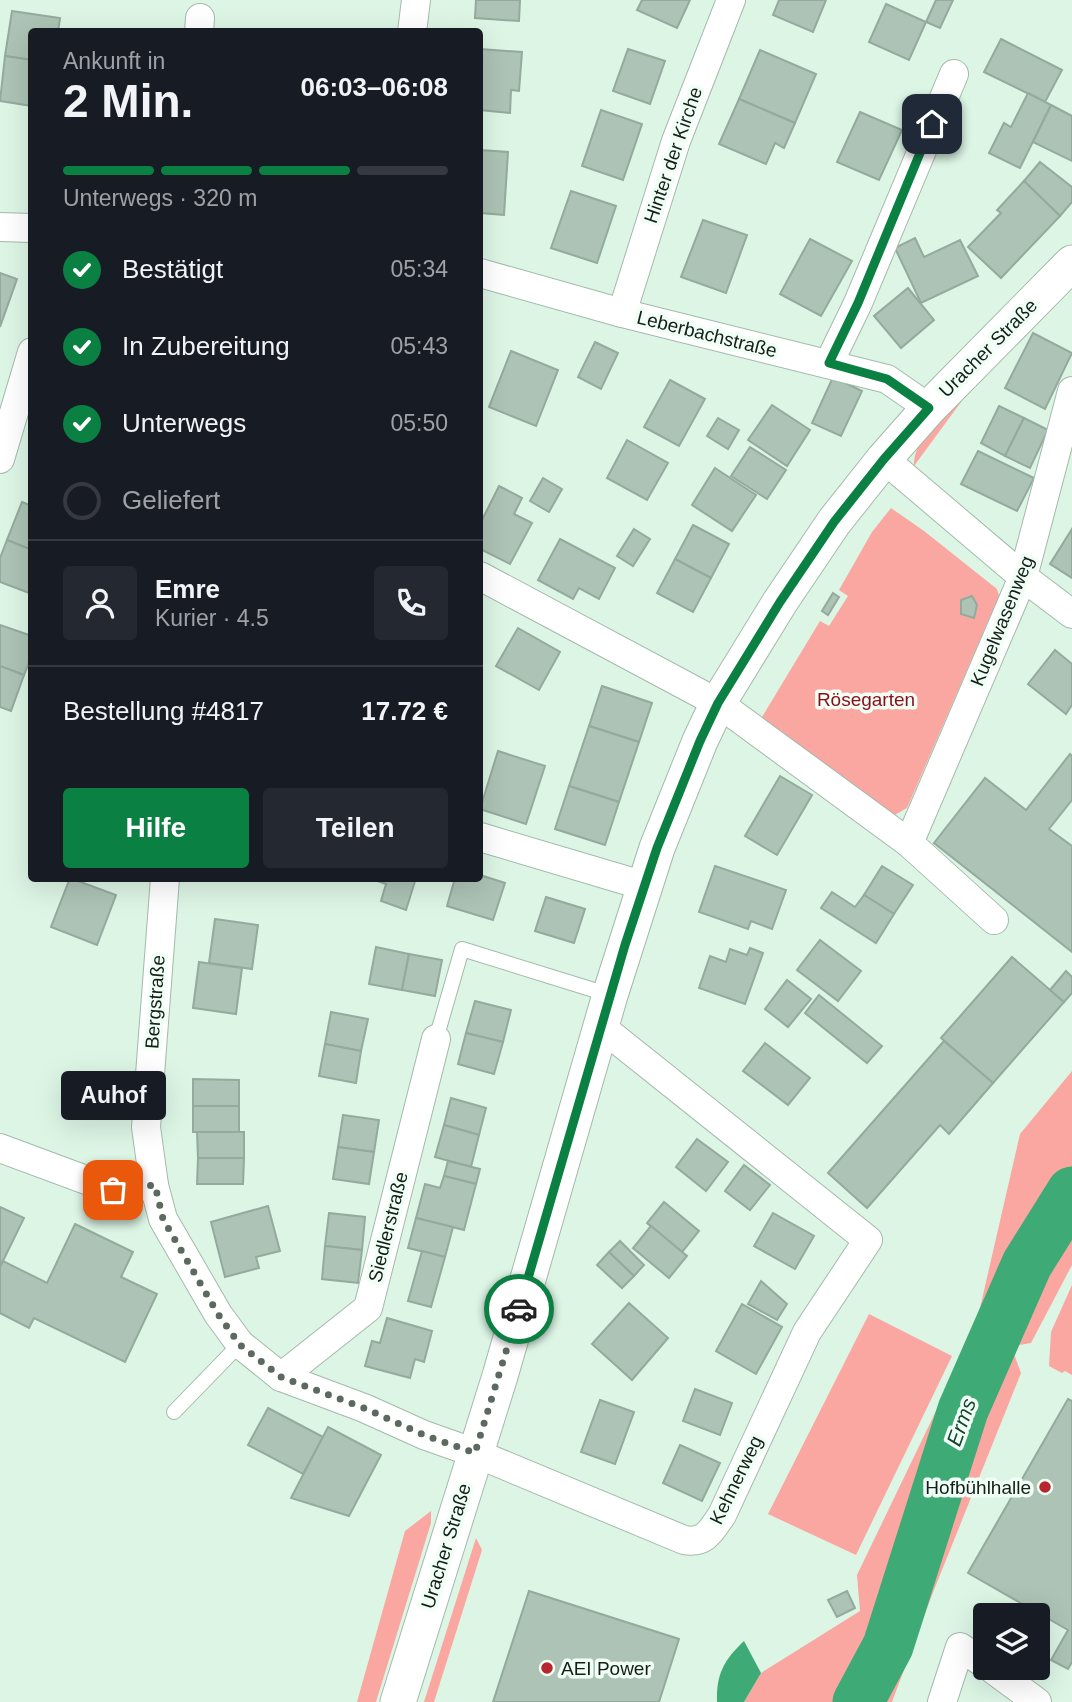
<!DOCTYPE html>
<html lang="de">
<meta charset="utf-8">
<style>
body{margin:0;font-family:Helvetica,sans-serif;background:#242831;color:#f1f3f6;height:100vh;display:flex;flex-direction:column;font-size:26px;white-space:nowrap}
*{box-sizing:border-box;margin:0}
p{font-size:23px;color:#9ea1a6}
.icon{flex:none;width:38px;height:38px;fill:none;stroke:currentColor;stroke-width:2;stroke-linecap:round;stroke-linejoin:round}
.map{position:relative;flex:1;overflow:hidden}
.side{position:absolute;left:28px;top:28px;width:455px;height:854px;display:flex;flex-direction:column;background:#171b24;border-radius:7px;box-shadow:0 7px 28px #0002}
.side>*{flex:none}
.fabs{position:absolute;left:973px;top:1603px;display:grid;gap:14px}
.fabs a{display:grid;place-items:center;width:77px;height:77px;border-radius:7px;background:#171b24;box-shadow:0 7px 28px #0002;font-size:35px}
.pin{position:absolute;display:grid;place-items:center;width:60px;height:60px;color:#fff;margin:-30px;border-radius:14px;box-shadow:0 4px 10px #0006}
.courier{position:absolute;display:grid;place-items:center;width:70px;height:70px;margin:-35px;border:5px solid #0b8043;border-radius:50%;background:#fff;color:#222;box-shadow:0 2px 9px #0007}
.bubble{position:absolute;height:49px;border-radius:7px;background:#171b24;box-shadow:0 7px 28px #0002;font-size:23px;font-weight:700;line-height:49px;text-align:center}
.head em{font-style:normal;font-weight:700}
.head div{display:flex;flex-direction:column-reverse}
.head{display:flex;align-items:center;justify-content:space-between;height:119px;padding:0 35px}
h1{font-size:46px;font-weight:700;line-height:52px}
.bar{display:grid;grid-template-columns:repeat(4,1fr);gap:10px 7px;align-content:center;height:84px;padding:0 35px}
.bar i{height:9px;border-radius:5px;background:#363941}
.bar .selected{background:#0b8043}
.bar p{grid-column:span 4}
.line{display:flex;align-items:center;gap:18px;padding:0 35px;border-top:2px solid #363941}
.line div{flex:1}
.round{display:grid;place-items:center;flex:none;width:74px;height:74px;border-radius:7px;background:#242831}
ol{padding:0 35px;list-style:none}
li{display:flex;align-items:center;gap:21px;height:77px}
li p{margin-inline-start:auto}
li .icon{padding:7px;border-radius:50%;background:#0b8043;color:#fff;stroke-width:4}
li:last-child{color:#9ea1a6}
li i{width:38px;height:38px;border:4px solid #363941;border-radius:50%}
.action{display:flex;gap:14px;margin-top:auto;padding:14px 35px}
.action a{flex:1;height:80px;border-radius:7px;background:#0b8043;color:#fff;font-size:28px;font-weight:700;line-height:80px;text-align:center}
.action a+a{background:#242831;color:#f1f3f6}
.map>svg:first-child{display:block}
</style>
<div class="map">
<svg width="1072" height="1702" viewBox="0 0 1072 1702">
<rect width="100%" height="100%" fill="#dcf5e5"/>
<g fill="#fba7a1">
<path d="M960,399L961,402L914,466C913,439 943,418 960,399Z"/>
<polygon points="891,508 924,531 997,589 999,596 907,808 893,816 790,740 762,717 820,621 829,626 848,596 839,590 872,532"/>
<polygon points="1072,1071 1072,1265 1031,1343 1019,1345 977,1321 1020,1134"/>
<polygon points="1072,1285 1072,1375 1065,1371 1062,1373 1049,1366 1051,1332"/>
<polygon points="869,1314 952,1356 856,1555 768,1514"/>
<polygon points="972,1330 1014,1354 1021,1373 932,1595 892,1702 744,1702 761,1673 860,1611 857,1575 961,1359"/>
<polygon points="431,1511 431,1523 376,1702 357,1702 405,1531"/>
<polygon points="476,1538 482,1550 434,1702 424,1702"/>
</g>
<path fill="#3eab76" d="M744,1641L761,1673L744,1702H717C716,1674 724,1660 744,1641Z"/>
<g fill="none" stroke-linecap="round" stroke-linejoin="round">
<polyline stroke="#3eab76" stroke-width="51" points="858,1702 888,1646 963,1410 1027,1264 1072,1192"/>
</g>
<g fill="#acc3b5" stroke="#93aa9c" stroke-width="2">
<polygon points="476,0 520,0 519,21 475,18"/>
<polygon points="642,0 690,0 677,28 637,10"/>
<polygon points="779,0 826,0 813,32 773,15"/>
<polygon points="936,0 953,0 940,28 926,22"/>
<polygon points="886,4 926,22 909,60 869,42"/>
<polygon points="12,11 60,18 58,32 32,32 32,60 5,56"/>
<polygon points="1001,39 1062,70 1045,102 984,72"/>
<polygon points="480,49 522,52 519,91 511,90 510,113 480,110"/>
<polygon points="628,49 665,61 650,104 613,91"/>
<polygon points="760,50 816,74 795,123 739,99"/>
<polygon points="5,56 32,60 32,106 0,101"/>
<polygon points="1028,93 1051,105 1020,168 989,153 1004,123 1011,127"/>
<polygon points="739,99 795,123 784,148 775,143 766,164 719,144"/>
<polygon points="1051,105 1072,116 1072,161 1033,142"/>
<polygon points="601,110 642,124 623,180 582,166"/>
<polygon points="860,112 902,130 879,180 837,162"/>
<polygon points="480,150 508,152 504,215 480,213"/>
<polygon points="1040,162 1072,187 1072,202 1060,216 1024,181"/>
<polygon points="1024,181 1060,216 1001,278 968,247 1001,213 997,210"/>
<polygon points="571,191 616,206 597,263 551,248"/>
<polygon points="703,220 747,235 726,293 681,277"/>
<polygon points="915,238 924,257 960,240 978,276 921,303 895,248"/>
<polygon points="810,239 852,261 821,316 780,294"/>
<polygon points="0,273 17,279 0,327"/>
<polygon points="908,288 934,320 901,348 874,316"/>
<polygon points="1033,333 1072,353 1045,409 1005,388"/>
<polygon points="595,342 618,353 601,389 578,377"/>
<polygon points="511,351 558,370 536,426 489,407"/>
<polygon points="833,377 862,391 841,436 812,423"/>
<polygon points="670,380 705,399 679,446 644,427"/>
<polygon points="772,405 810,430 787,466 748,440"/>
<polygon points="999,406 1024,418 1005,456 981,443"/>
<polygon points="718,418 739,430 728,449 707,436"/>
<polygon points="1024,418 1048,430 1030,468 1005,456"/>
<polygon points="627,440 668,463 647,500 607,478"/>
<polygon points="750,447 786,470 767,499 731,476"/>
<polygon points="978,451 1034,478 1017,511 961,484"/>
<polygon points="715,468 756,495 732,531 692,505"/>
<polygon points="543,478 562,489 549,512 530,501"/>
<polygon points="499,486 522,498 514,514 532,523 510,564 480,549 480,524"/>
<polygon points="22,502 32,506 32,550 7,540"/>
<polygon points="693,525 729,544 711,578 675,559"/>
<polygon points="634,529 650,539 633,566 617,556"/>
<polygon points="1072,529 1072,578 1050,564"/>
<polygon points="560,539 615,568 599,599 579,588 573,599 538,580"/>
<polygon points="7,540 32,550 32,594 0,582 0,558"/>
<polygon points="675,559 711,578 693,612 657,593"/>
<polygon points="833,593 839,597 828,615 822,611"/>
<polygon points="972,596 977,605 974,618 961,614 961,600"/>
<polygon points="0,625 32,636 32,655 24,675 0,666"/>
<polygon points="518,628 560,652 539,690 496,666"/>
<polygon points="1055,650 1072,664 1072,705 1066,714 1028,684"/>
<polygon points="0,666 24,675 11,711 0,707"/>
<polygon points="602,686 652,703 639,742 589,726"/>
<polygon points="589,726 639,742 619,802 569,786"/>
<polygon points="498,751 545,766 526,824 480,809"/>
<polygon points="1070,754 1072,756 1072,800 1049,829 1072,846 1072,952 934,843 985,778 1026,810"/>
<polygon points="780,776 812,795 777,855 745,836"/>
<polygon points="569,786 619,802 605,845 555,829"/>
<polygon points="715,866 786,890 772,929 751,921 748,929 699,912"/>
<polygon points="882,866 913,885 894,914 864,895"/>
<polygon points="480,875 505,883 493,920 447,906 455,878 480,878"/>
<polygon points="70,878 116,895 97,945 51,927"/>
<polygon points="369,878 416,878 406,910 381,901 386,884"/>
<polygon points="832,892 855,907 864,895 894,914 876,943 821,908"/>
<polygon points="546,897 585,909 574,943 535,931"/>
<polygon points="215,919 258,925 252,969 209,963"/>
<polygon points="820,940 861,971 838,1001 797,970"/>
<polygon points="376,947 409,954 402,990 369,984"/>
<polygon points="750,948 763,953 745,1004 699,988 710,956 726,962 730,949 747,955"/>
<polygon points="409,954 442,960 435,996 402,990"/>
<polygon points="1012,957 1064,1002 993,1083 941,1038"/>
<polygon points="199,962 242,968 236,1014 193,1008"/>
<polygon points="1066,971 1072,977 1072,993 1064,1002 1050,990"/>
<polygon points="787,980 811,999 788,1027 765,1009"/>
<polygon points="819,995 882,1046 867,1063 805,1013"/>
<polygon points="475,1001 511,1010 503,1042 466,1033"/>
<polygon points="331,1012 368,1019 361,1051 325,1044"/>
<polygon points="466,1033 503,1042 494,1074 458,1064"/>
<polygon points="944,1041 993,1083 949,1134 940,1125 867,1208 828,1173"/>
<polygon points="765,1043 810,1078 788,1105 743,1071"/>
<polygon points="325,1044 361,1051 356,1083 319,1076"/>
<polygon points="193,1079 239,1080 239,1106 193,1106"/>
<polygon points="451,1098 486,1108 479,1135 444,1125"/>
<rect x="193" y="1106" width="46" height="26"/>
<polygon points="343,1115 379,1120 374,1152 338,1147"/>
<polygon points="444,1125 479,1135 471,1167 435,1157"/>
<polygon points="197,1132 244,1132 244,1158 198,1158"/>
<polygon points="697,1139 728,1162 706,1191 676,1167"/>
<polygon points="338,1147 374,1152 369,1184 333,1179"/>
<polygon points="198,1158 244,1158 243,1184 197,1184"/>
<polygon points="448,1161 480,1169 476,1184 444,1176"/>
<polygon points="744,1165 770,1185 750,1210 725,1191"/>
<polygon points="444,1176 476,1184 464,1230 416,1218 425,1184 440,1188"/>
<polygon points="664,1202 699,1231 682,1252 647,1223"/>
<polygon points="268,1206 280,1251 256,1257 259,1268 225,1277 211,1222"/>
<polygon points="0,1207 24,1218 0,1267"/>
<polygon points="329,1213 365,1217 362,1250 325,1246"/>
<polygon points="773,1213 814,1236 795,1269 754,1246"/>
<polygon points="416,1218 453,1227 445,1257 408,1248"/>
<polygon points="75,1224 133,1252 121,1277 157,1294 125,1362 34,1318 29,1328 0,1313 0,1267 3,1261 47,1283"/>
<polygon points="651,1226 687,1256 669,1278 633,1248"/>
<polygon points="620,1241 644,1265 634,1276 609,1252"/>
<polygon points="325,1246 362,1250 358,1283 322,1279"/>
<polygon points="422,1251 445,1257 431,1307 408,1301"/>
<polygon points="609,1252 634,1276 622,1288 597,1265"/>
<polygon points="761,1281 787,1304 777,1320 748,1304"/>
<polygon points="629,1303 668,1338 632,1380 592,1344"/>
<polygon points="742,1304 782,1327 756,1374 716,1351"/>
<polygon points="387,1318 432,1331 424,1362 415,1359 410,1378 365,1366 372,1341 380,1343"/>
<polygon points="695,1389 732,1403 720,1435 683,1421"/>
<polygon points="1068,1399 1072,1401 1072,1662 1068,1669 1051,1660 1068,1630 968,1573"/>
<polygon points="600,1400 634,1412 615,1464 581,1452"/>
<polygon points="268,1408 323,1437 303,1474 248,1445"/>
<polygon points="328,1427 381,1455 349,1516 291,1498"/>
<polygon points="680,1445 720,1463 702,1501 663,1483"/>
<polygon points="529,1591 679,1639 659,1702 493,1702"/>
<polygon points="847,1591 855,1608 837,1617 828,1600"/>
</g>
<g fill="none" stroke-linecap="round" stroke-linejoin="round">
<defs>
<g id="service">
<polyline points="436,1039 462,949 610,995"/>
<polyline points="174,1412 240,1344"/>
</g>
<g id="minor">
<polyline points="199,32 200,18"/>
<polyline points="412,32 416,0"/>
<polyline points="0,227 32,228"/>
<polyline points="480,273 622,313 887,379 929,408"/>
<polyline points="622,313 676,141 731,0"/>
<polyline points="829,363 858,303 954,74"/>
<polyline points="0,459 32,352"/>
<polyline points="884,459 1023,577 1072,614"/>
<polyline points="480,576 718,703 909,843 1023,577 1072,391"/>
<polyline points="480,837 645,886"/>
<polyline points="909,843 994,920"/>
<path d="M165,878L146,1127L154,1185L163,1219L218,1314L240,1344L281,1377L364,1408L424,1435L475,1453L684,1540C705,1544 711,1531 722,1515L807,1332L868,1240L600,1026"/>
<polyline points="0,1148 113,1190 154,1185"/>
<polyline points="281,1377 368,1308 436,1039"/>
<polyline points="991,1668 1037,1702"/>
<polyline points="942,1702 960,1647 985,1664"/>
</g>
<polyline id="tertiary" points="398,1702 500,1376 610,995 657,848 700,741 718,703 780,602 834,522 884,459 929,408 1072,263"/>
</defs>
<use href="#service" stroke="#a3baac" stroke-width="16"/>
<use href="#minor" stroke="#a3baac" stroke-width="30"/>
<use href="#tertiary" stroke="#a3baac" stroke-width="37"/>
<use href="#service" stroke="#fff" stroke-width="14"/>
<use href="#minor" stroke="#fff" stroke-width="28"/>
<use href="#tertiary" stroke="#fff" stroke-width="35"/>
</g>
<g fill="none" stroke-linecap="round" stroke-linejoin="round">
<polyline stroke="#5b6960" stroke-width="7" stroke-dasharray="0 12.6" points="113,1190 155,1185 163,1219 218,1314 240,1345 281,1377 364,1408 424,1435 475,1453 519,1309"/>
<polyline stroke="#0b8043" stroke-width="9" points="519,1309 625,945 657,848 700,741 718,703 780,602 834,522 884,459 929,408 887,379 829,363 858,303 932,124"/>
</g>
<g fill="#b8272e" stroke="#f0fff6" stroke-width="2.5">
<circle cx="1045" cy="1487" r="7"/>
<circle cx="547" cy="1668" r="7"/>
</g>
<g text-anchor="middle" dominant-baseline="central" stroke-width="7" stroke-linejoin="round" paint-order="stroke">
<g font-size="19" fill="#151e19" stroke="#f0fff6">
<text transform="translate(673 155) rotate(-71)">Hinter der Kirche</text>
<text transform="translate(707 334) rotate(14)">Leberbachstraße</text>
<text transform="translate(988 348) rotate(-45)">Uracher Straße</text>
<text transform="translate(1002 621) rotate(-68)">Kugelwasenweg</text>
<text transform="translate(155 1002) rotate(-86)">Bergstraße</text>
<text transform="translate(388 1227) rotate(-76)">Siedlerstraße</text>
<text transform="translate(736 1480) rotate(-64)">Kehnerweg</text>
<text transform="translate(446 1546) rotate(-73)">Uracher Straße</text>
</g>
<g font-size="19" fill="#8d0c19" stroke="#f0fff6">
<text x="866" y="699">Rösegarten</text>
</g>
<g font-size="19" fill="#151e19" stroke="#f0fff6" text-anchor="end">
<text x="1031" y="1487">Hofbühlhalle</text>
<text x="561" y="1668" text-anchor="start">AEI Power</text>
</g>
<g font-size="21" font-style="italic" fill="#15422c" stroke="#f0fff6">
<text transform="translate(961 1422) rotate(-70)">Erms</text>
</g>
</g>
</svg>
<div class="fabs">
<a><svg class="icon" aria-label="layers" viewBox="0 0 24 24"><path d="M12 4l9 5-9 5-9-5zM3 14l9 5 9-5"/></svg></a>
</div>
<div class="pin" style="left:113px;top:1190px;background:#ea580c"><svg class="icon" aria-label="bag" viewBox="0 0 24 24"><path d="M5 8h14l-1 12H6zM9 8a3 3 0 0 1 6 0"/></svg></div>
<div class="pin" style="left:932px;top:124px;background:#1f2937"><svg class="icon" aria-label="home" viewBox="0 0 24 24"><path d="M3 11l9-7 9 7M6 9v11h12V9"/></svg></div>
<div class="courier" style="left:519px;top:1309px"><svg class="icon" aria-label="car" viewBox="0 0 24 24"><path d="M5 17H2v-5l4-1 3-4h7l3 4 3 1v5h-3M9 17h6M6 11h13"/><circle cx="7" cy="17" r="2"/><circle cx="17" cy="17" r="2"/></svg></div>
<div class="bubble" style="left:61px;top:1071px;width:105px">Auhof</div>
<section class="side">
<div class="head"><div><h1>2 Min.</h1><p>Ankunft in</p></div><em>06:03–06:08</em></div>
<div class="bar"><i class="selected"></i><i class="selected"></i><i class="selected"></i><i></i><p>Unterwegs · 320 m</p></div>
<ol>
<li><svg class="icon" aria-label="check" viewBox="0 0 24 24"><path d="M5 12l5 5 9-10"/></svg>Bestätigt<p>05:34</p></li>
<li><svg class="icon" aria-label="check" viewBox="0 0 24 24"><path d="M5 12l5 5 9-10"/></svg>In Zubereitung<p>05:43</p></li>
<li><svg class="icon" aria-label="check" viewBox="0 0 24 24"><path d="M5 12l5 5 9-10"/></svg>Unterwegs<p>05:50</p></li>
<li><i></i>Geliefert</li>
</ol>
<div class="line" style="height:126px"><a class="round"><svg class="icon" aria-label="person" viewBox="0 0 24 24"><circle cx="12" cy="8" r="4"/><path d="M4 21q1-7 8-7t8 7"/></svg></a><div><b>Emre</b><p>Kurier · 4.5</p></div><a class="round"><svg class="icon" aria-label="phone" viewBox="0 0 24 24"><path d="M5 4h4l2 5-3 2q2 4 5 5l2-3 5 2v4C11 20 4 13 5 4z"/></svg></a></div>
<div class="line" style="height:91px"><div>Bestellung #4817</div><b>17.72 €</b></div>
<div class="action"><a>Hilfe</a><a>Teilen</a></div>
</section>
</div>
